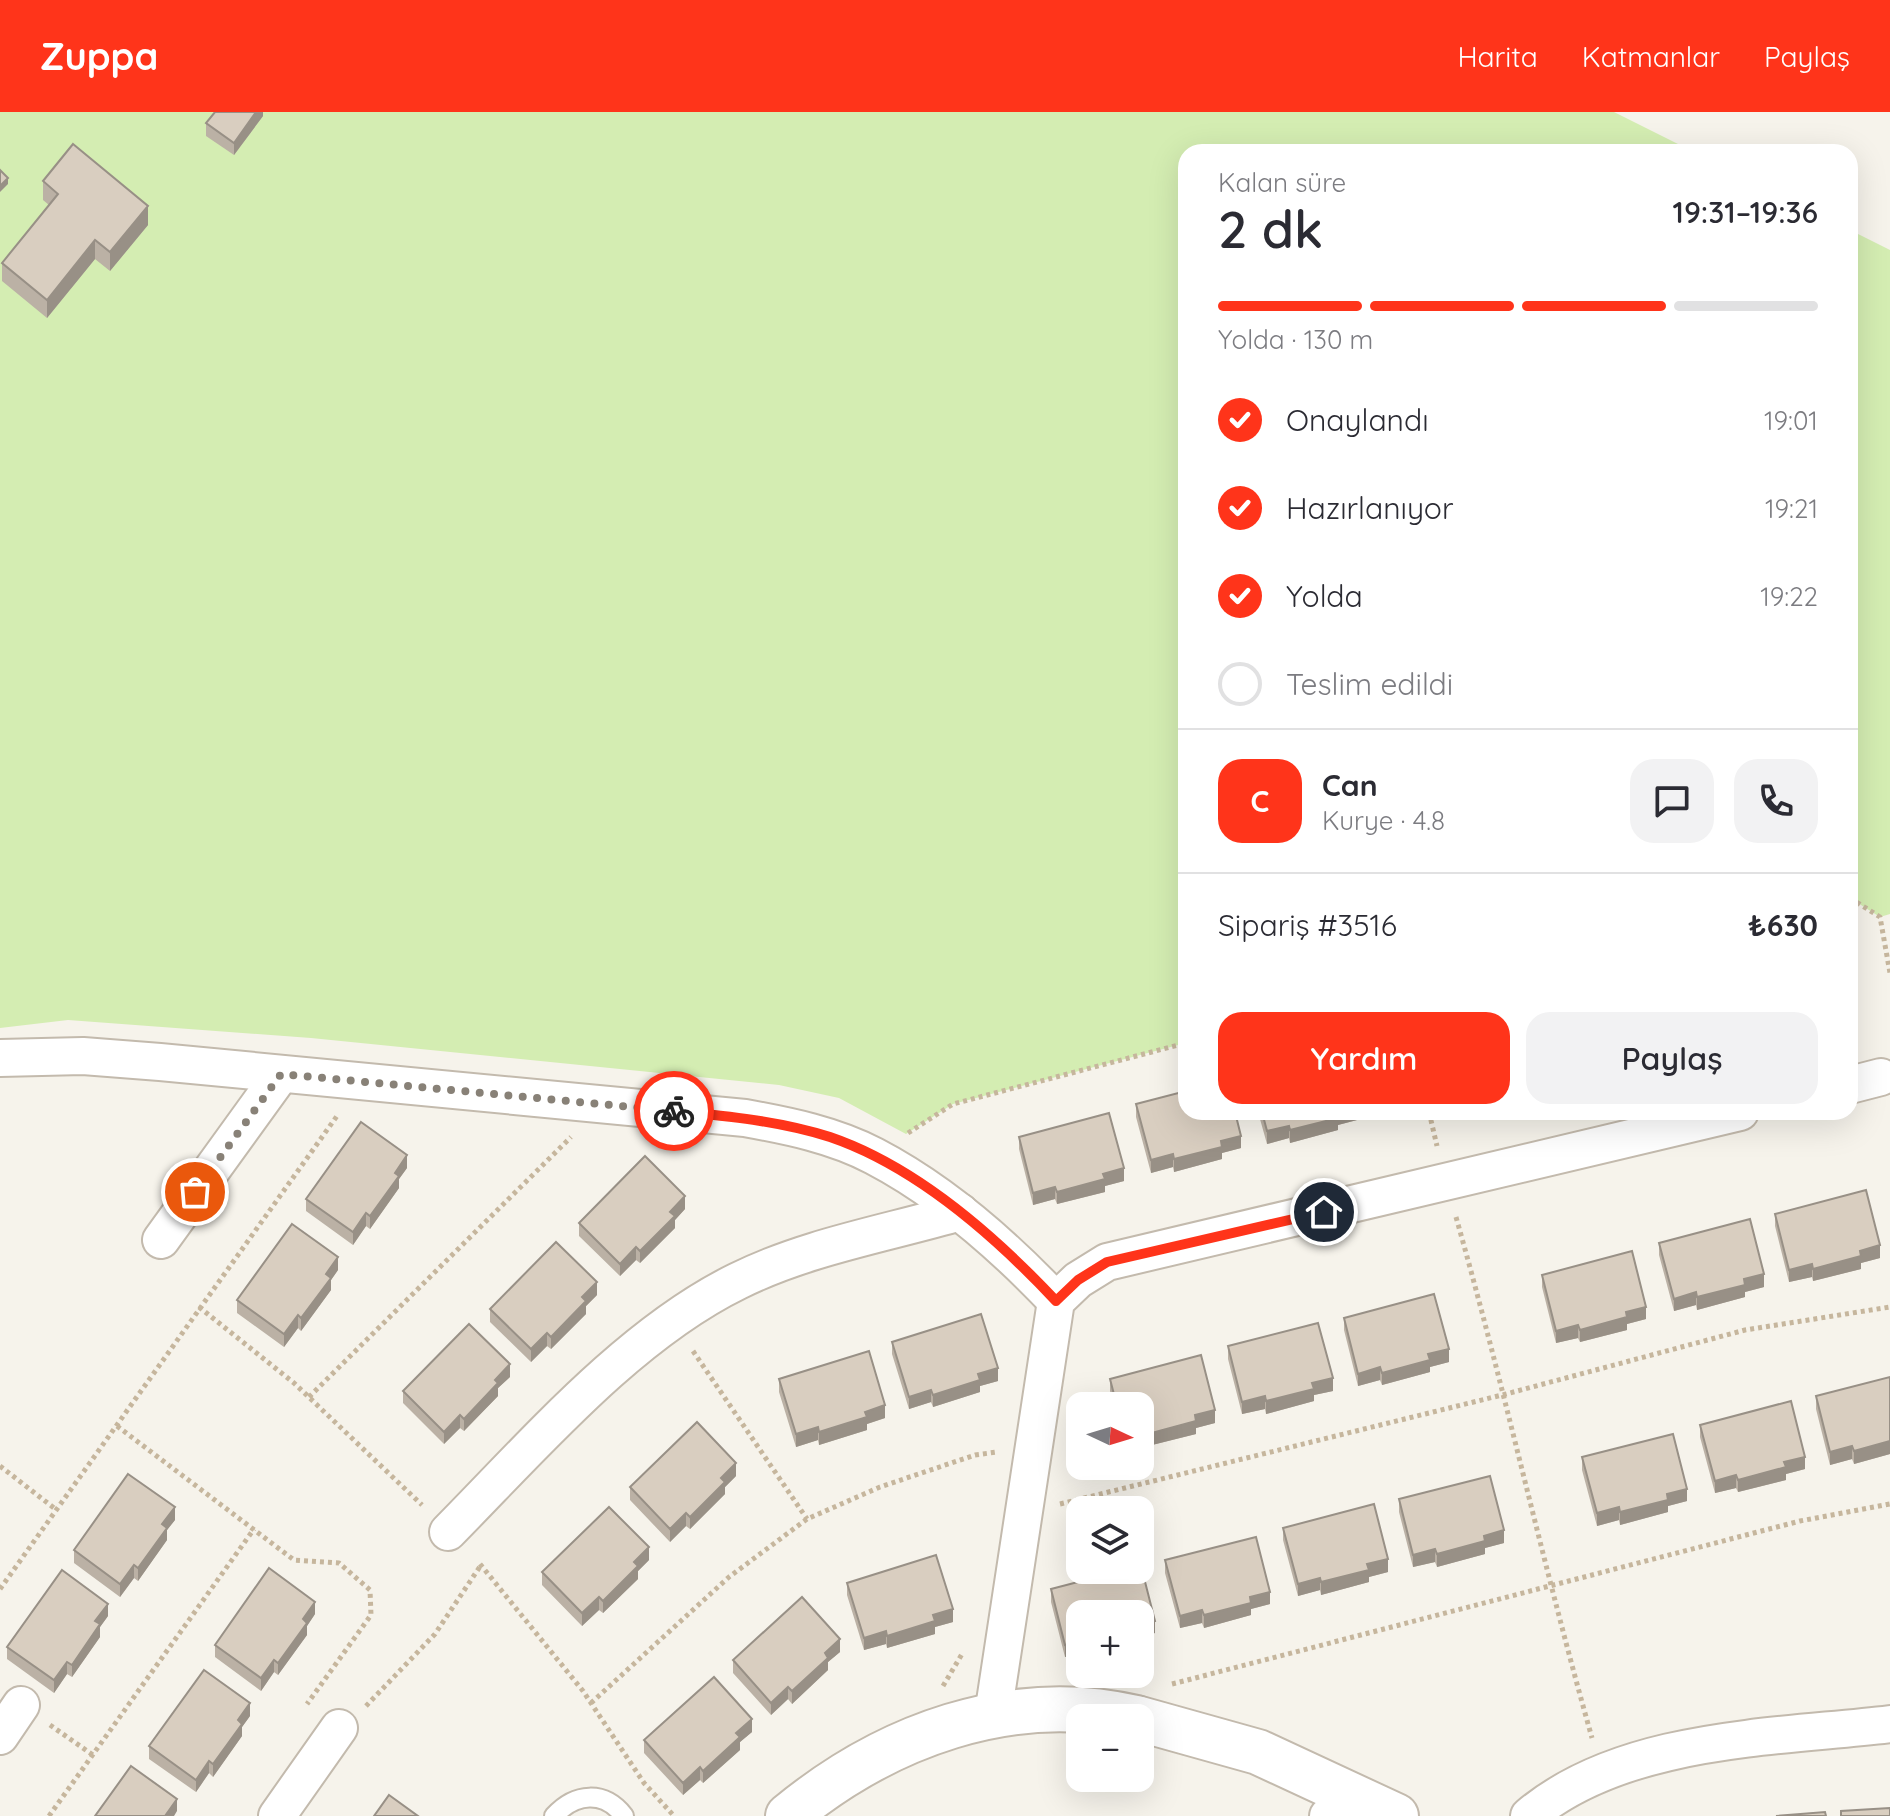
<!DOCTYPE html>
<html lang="tr">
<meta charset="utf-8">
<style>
body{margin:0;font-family:Quicksand,sans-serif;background:#f2f2f3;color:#2b2b33;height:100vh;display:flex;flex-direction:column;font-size:30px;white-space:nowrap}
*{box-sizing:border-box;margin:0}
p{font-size:26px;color:#7c7c81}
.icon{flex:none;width:44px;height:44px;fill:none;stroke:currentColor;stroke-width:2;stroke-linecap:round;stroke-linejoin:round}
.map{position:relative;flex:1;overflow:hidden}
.sheet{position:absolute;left:1178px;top:32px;width:680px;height:976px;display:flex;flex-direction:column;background:#fff;border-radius:24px;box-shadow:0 8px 32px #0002}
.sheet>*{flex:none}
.needle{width:52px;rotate:94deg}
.tools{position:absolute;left:1066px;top:1280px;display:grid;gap:16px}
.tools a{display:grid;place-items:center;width:88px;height:88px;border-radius:16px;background:#fff;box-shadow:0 8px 32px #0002;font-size:40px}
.pin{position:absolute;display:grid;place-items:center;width:68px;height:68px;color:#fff;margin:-34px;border:4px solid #fff;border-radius:50%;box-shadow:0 2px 8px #0007}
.courier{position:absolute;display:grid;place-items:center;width:80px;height:80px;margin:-40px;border:6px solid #ff341a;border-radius:50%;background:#fff;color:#222;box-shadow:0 2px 10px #0007}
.head em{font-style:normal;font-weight:600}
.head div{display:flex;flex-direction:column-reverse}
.head{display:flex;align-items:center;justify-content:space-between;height:136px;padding:0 40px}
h1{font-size:52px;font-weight:600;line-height:60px}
.bar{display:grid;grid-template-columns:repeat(4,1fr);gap:12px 8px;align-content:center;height:96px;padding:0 40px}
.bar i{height:10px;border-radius:6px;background:#e1e1e2}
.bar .current{background:#ff341a}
.bar p{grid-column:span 4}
.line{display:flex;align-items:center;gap:20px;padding:0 40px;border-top:2px solid #e1e1e2}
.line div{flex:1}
.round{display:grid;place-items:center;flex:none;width:84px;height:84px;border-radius:24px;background:#f2f2f3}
ol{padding:0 40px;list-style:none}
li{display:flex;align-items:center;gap:24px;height:88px}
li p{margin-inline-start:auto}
li .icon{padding:8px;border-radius:50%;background:#ff341a;color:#fff;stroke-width:4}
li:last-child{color:#7c7c81}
li i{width:44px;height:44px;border:4px solid #e1e1e2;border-radius:50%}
.cta{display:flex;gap:16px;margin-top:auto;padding:16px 40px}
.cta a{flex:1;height:92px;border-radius:24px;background:#ff341a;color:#fff;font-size:32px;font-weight:600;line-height:92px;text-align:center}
.cta a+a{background:#f2f2f3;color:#2b2b33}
header{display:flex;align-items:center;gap:48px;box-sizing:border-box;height:112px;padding:0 40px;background:#ff341a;color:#fff}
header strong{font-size:38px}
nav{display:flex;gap:44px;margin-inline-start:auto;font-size:28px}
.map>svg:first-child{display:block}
</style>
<header>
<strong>Zuppa</strong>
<nav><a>Harita</a><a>Katmanlar</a><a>Paylaş</a></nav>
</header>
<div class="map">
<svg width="1890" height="1704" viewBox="0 0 1890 1704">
<rect width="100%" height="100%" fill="#f6f3eb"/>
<g fill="#d4edb2">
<polygon points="0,0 1614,0 1694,40 1186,40 1186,931 953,992 906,1022 839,986 779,973 311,926 68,908 0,916"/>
<polygon points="1850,118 1890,138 1890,802 1880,805 1850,786"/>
</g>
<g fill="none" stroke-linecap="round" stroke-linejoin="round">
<defs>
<path id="service" d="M554,1704C575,1681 604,1678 624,1704"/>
<g id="minor">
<path d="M0,946L83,944L160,950L745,1006C789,1014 834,1023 874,1044C943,1080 1003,1133 1056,1189"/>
<polyline points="1850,973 1881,965"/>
<polyline points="161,1128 281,962"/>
<path d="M448,1420C533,1334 629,1222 738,1169C806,1135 888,1121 960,1100"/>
<polyline points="993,1603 1056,1189 1078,1168 1107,1150 1740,1000"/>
<polyline points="0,1624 21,1593"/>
<polyline points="277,1704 339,1616"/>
<polyline points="1328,1704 1359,1687"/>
<path d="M1529,1704C1623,1625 1773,1626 1890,1612"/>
</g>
<g id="tertiary">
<polyline points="1140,1607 1258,1640 1396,1704"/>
<path d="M788,1704C885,1624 1010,1577 1136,1606"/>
</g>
</defs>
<use href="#service" stroke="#c3baad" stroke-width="22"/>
<use href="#minor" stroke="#c3baad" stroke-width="40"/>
<use href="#tertiary" stroke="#c3baad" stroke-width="48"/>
<g stroke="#c6b69d" stroke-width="5" stroke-dasharray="4 4" stroke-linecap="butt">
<polyline points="1850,786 1880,805 1890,861"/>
<polyline points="1429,1000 1437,1034"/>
<polyline points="908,1021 953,992 1186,931"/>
<path d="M1456,1105C1505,1278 1543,1453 1592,1626"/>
<polyline points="199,1195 294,1271 422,1393"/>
<polyline points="693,1239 807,1407"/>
<polyline points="309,1285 571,1025"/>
<polyline points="117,1314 294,1448 339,1451 370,1478 371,1503 307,1592"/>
<polyline points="0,1354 54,1396"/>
<polyline points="1060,1392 1506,1282 1745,1218 1890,1195"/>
<polyline points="480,1452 583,1579 644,1671 674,1704"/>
<polyline points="0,1477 337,1004"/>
<polyline points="1172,1572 1800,1409 1890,1392"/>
<polyline points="943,1574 962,1542"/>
<polyline points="591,1591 729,1465 807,1407 880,1375 975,1343 997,1340"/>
<polyline points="366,1594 435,1522 481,1453"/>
<polyline points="50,1613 93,1643"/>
<polyline points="49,1704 254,1417"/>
</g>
<use href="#service" stroke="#fff" stroke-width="18"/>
<use href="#minor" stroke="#fff" stroke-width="36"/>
<use href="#tertiary" stroke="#fff" stroke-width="44"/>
</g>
<g fill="#bbb1a5">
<polygon points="263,0 263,4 234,43 206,24 206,11"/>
<polygon points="43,69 148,113 110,159 95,147 47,206 2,169 2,151 49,93 43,88"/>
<polygon points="1136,992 1241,1036 1222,1041 1222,1047 1174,1060 1173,1055 1151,1061 1136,1005"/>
<polygon points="1258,1000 1357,1000 1357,1008 1338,1013 1338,1018 1290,1031 1289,1026 1267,1032"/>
<polygon points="1019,1025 1124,1069 1105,1074 1105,1080 1057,1092 1055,1087 1033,1093 1019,1037"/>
<polygon points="407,1056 399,1067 399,1076 370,1117 366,1114 353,1133 306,1099 306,1087"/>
<polygon points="685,1097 675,1108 675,1116 640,1151 636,1148 620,1164 579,1124 579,1111"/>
<polygon points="1775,1102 1880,1146 1861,1151 1861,1157 1813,1169 1812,1165 1789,1170 1775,1114"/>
<polygon points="1659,1131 1764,1175 1745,1180 1745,1185 1697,1198 1696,1193 1674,1199 1659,1143"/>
<polygon points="338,1158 331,1168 331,1178 301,1219 298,1216 284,1235 237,1201 237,1188"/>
<polygon points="1542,1163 1646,1207 1627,1212 1627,1218 1580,1230 1578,1226 1556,1231 1542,1175"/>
<polygon points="597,1183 586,1194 586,1202 551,1237 547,1234 531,1250 490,1210 490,1197"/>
<polygon points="1344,1206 1449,1250 1430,1255 1430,1260 1382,1273 1380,1268 1358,1274 1344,1218"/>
<polygon points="892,1230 998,1269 980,1274 980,1280 933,1295 931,1290 909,1297 892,1242"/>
<polygon points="1228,1234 1333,1279 1314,1283 1314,1289 1266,1302 1265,1297 1242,1302 1228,1247"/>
<polygon points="510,1265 498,1276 498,1284 464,1319 460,1316 444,1332 403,1291 403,1279"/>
<polygon points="1890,1265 1890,1342 1854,1352 1852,1347 1830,1353 1816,1297 1816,1284"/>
<polygon points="779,1267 885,1306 867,1312 867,1318 819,1333 818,1328 796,1335 779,1280"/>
<polygon points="1110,1267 1215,1311 1196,1316 1196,1322 1148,1334 1140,1294 1114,1294 1110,1279"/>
<polygon points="1700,1313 1805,1357 1786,1362 1786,1368 1738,1380 1736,1376 1715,1381 1700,1325"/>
<polygon points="1582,1345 1687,1389 1668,1394 1668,1400 1620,1413 1619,1408 1597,1414 1582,1358"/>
<polygon points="736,1364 725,1375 725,1382 690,1417 686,1414 670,1430 630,1388 630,1375"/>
<polygon points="1399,1387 1504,1431 1485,1436 1485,1442 1437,1455 1435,1450 1413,1455 1399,1400"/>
<polygon points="175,1408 167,1418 167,1428 138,1469 134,1466 120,1485 74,1451 74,1438"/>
<polygon points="1283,1416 1388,1460 1369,1465 1369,1470 1321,1483 1320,1478 1298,1484 1283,1428"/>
<polygon points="649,1448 638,1459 638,1467 603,1501 599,1498 582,1514 542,1473 542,1460"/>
<polygon points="1165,1448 1270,1492 1251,1497 1251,1503 1204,1516 1202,1511 1180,1516 1165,1461"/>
<polygon points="1140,1454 1141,1454 1155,1509 1155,1521 1140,1525 1140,1502 1080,1502 1080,1541 1065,1545 1051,1490 1051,1477 1124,1458 1140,1458"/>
<polygon points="847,1471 953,1510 935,1515 935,1522 887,1536 886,1532 864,1538 847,1483"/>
<polygon points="315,1502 307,1514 307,1523 278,1563 274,1560 261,1579 215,1545 215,1533"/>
<polygon points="108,1504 100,1515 100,1525 72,1565 67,1562 54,1581 7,1547 7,1535"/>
<polygon points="840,1540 828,1550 828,1558 792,1592 788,1587 771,1603 733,1561 733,1548"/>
<polygon points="250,1604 242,1615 242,1624 213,1665 209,1661 196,1680 149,1647 149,1634"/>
<polygon points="752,1620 740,1630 740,1638 703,1671 700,1668 683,1683 644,1641 644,1628"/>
</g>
<g fill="#989086">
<polygon points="256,0 263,0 263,4 234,43 234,31"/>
<polygon points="8,66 8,72 0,80 0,74"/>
<polygon points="148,94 148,113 110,159 110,140"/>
<polygon points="95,128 95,147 47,206 47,188"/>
<polygon points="1357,1000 1357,1008 1338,1013 1338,1018 1290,1031 1290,1018 1337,1001"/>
<polygon points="1289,1014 1289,1026 1267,1032 1267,1019"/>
<polygon points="1241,1024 1241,1036 1222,1041 1222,1047 1174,1060 1174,1047 1221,1029"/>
<polygon points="1173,1042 1173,1055 1151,1061 1151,1048"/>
<polygon points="407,1043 407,1056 399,1067 399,1076 370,1117 370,1104 395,1061"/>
<polygon points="1124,1056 1124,1069 1105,1074 1105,1080 1057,1092 1057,1080 1103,1062"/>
<polygon points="1055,1075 1055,1087 1033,1093 1033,1081"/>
<polygon points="685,1084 685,1097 675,1108 675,1116 640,1151 640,1139 670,1100"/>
<polygon points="366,1101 366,1114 353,1133 353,1120"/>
<polygon points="1880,1133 1880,1146 1861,1151 1861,1157 1813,1169 1813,1157 1860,1139"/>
<polygon points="636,1135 636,1148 620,1164 620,1152"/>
<polygon points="338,1145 338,1158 331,1168 331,1178 301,1219 301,1206 326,1162"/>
<polygon points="1812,1152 1812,1165 1789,1170 1789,1158"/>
<polygon points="1764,1162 1764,1175 1745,1180 1745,1185 1697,1198 1697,1185 1744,1167"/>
<polygon points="597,1170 597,1183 586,1194 586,1202 551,1237 551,1225 582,1185"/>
<polygon points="1696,1180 1696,1193 1674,1199 1674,1187"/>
<polygon points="1646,1195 1646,1207 1627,1212 1627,1218 1580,1230 1580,1218 1626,1200"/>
<polygon points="298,1203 298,1216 284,1235 284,1222"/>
<polygon points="1578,1213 1578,1226 1556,1231 1556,1219"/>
<polygon points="547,1221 547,1234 531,1250 531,1237"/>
<polygon points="1449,1237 1449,1250 1430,1255 1430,1260 1382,1273 1382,1261 1428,1242"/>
<polygon points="510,1252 510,1265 498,1276 498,1284 464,1319 464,1307 495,1268"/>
<polygon points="1380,1255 1380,1268 1358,1274 1358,1262"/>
<polygon points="998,1256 998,1269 980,1274 980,1280 933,1295 933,1283 978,1262"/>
<polygon points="1333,1266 1333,1279 1314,1283 1314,1289 1266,1302 1266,1289 1312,1271"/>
<polygon points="931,1278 931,1290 909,1297 909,1285"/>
<polygon points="1265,1284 1265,1297 1242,1302 1242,1290"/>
<polygon points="885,1293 885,1306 867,1312 867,1318 819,1333 819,1320 865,1300"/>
<polygon points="1215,1298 1215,1311 1196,1316 1196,1322 1148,1334 1148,1322 1195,1303"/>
<polygon points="460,1303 460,1316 444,1332 444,1320"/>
<polygon points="818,1315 818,1328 796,1335 796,1322"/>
<polygon points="1147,1316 1147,1329 1140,1331 1140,1318"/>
<polygon points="1890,1329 1890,1342 1854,1352 1854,1339"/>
<polygon points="1852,1334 1852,1347 1830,1353 1830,1340"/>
<polygon points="1805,1345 1805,1357 1786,1362 1786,1368 1738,1380 1738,1368 1784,1350"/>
<polygon points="736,1351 736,1364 725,1375 725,1382 690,1417 690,1405 721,1366"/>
<polygon points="1736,1363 1736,1376 1715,1381 1715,1369"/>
<polygon points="1687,1377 1687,1389 1668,1394 1668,1400 1620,1413 1620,1400 1667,1382"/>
<polygon points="175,1395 175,1408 167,1418 167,1428 138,1469 138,1456 162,1412"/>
<polygon points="1619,1395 1619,1408 1597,1414 1597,1401"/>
<polygon points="686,1401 686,1414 670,1430 670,1417"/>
<polygon points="1504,1418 1504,1431 1485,1436 1485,1442 1437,1455 1437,1442 1484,1424"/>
<polygon points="649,1435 649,1448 638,1459 638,1467 603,1501 603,1489 634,1450"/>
<polygon points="1435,1437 1435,1450 1413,1455 1413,1443"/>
<polygon points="1388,1447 1388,1460 1369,1465 1369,1470 1321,1483 1321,1470 1367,1452"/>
<polygon points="134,1453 134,1466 120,1485 120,1472"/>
<polygon points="1320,1466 1320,1478 1298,1484 1298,1472"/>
<polygon points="1270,1480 1270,1492 1251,1497 1251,1503 1204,1516 1204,1503 1250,1485"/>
<polygon points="599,1485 599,1498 582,1514 582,1501"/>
<polygon points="315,1490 315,1502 307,1514 307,1523 278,1563 278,1551 303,1507"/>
<polygon points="108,1492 108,1504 100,1515 100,1525 72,1565 72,1553 95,1509"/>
<polygon points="953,1497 953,1510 935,1515 935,1522 887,1536 887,1524 933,1503"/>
<polygon points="1202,1498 1202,1511 1180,1516 1180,1504"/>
<polygon points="1155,1509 1155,1521 1140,1525 1140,1513"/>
<polygon points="886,1519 886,1532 864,1538 864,1526"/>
<polygon points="840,1527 840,1540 828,1550 828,1558 792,1592 792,1579 825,1541"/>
<polygon points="1080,1529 1080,1541 1065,1545 1065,1533"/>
<polygon points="274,1548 274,1560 261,1579 261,1566"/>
<polygon points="67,1550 67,1562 54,1581 54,1568"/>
<polygon points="788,1575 788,1587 771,1603 771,1591"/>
<polygon points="250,1591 250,1604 242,1615 242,1624 213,1665 213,1652 238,1608"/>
<polygon points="752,1607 752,1620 740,1630 740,1638 703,1671 703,1659 736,1621"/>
<polygon points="209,1649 209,1661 196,1680 196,1668"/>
<polygon points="700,1655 700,1668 683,1683 683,1671"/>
<polygon points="177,1687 177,1699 174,1704 165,1704"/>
</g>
<g fill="#d9cec0" stroke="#989086" stroke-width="2">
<polygon points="215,0 256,0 234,31 206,11"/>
<polygon points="73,32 148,94 110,140 95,128 47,188 2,151 58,82 43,69"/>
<polygon points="0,58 8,66 0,74"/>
<polygon points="1186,979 1186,1000 1235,1000 1241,1024 1221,1029 1222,1035 1174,1047 1173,1042 1151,1048 1136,992"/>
<polygon points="1262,1000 1339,1000 1337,1001 1338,1006 1290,1018 1289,1014 1267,1019"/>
<polygon points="1109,1001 1124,1056 1103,1062 1105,1067 1057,1080 1055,1075 1033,1081 1019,1025"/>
<polygon points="361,1010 407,1043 395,1061 399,1064 370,1104 366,1101 353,1120 306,1087"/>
<polygon points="645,1044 685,1084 670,1100 675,1104 640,1139 636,1135 620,1152 579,1111"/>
<polygon points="1866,1078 1880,1133 1860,1139 1861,1144 1813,1157 1812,1152 1789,1158 1775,1102"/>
<polygon points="1750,1107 1764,1162 1744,1167 1745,1173 1697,1185 1696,1180 1674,1187 1659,1131"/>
<polygon points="292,1112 338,1145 326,1162 331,1166 301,1206 298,1203 284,1222 237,1188"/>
<polygon points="556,1130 597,1170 582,1185 586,1189 551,1225 547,1221 531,1237 490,1197"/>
<polygon points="1632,1139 1646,1195 1626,1200 1627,1205 1580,1218 1578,1213 1556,1219 1542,1163"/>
<polygon points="1434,1182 1449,1237 1428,1242 1430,1248 1382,1261 1380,1255 1358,1262 1344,1206"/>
<polygon points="981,1202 998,1256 978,1262 980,1268 933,1283 931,1278 909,1285 892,1230"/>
<polygon points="1318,1211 1333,1266 1312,1271 1314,1277 1266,1289 1265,1284 1242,1290 1228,1234"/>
<polygon points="469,1212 510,1252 495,1268 498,1271 464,1307 460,1303 444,1320 403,1279"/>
<polygon points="869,1239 885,1293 865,1300 867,1305 819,1320 818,1315 796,1322 779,1267"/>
<polygon points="1201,1243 1215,1298 1195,1303 1196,1309 1148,1322 1147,1316 1140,1318 1140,1294 1117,1294 1110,1267"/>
<polygon points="1890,1265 1890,1329 1854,1339 1852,1334 1830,1340 1816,1284"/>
<polygon points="1791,1289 1805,1345 1784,1350 1786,1355 1738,1368 1736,1363 1715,1369 1700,1313"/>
<polygon points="697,1310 736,1351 721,1366 725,1370 690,1405 686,1401 670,1417 630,1375"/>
<polygon points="1673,1322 1687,1377 1667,1382 1668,1388 1620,1400 1619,1395 1597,1401 1582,1345"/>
<polygon points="128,1362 175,1395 162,1412 167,1416 138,1456 134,1453 120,1472 74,1438"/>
<polygon points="1490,1364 1504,1418 1484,1424 1485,1429 1437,1442 1435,1437 1413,1443 1399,1387"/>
<polygon points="1374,1392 1388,1447 1367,1452 1369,1458 1321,1470 1320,1466 1298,1472 1283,1416"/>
<polygon points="609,1395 649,1435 634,1450 638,1454 603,1489 599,1485 582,1501 542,1460"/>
<polygon points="1256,1425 1270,1480 1250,1485 1251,1491 1204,1503 1202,1498 1180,1504 1165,1448"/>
<polygon points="936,1443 953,1497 933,1503 935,1509 887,1524 886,1519 864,1526 847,1471"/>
<polygon points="1140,1454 1141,1454 1155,1509 1140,1513 1140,1502 1080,1502 1080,1529 1065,1533 1051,1477 1124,1458 1140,1458"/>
<polygon points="269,1456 315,1490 303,1507 307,1511 278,1551 274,1548 261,1566 215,1533"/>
<polygon points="62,1458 108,1492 95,1509 100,1512 72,1553 67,1550 54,1568 7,1535"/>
<polygon points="802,1485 840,1527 825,1541 828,1546 792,1579 788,1575 771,1591 733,1548"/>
<polygon points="204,1558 250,1591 238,1608 242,1612 213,1652 209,1649 196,1668 149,1634"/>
<polygon points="714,1565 752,1607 736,1621 740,1625 703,1659 700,1655 683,1671 644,1628"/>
<polygon points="131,1654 177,1687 165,1704 95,1704"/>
<polygon points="389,1683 418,1704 374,1704"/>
<polygon points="1890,1696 1890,1704 1841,1704 1841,1699"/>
<polygon points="1825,1700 1826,1704 1776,1704"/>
</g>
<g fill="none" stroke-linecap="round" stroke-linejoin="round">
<polyline stroke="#888177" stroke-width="8" stroke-dasharray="0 14.4" points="195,1080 281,962 674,999"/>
<path stroke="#ff341a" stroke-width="10" d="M674,999C727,1004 780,1009 830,1025C915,1054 996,1125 1056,1189L1078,1168L1107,1150L1324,1100"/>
</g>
</svg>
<div class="tools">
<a><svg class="needle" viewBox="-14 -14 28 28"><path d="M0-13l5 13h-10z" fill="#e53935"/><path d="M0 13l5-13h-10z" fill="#7c7c81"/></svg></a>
<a><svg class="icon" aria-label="layers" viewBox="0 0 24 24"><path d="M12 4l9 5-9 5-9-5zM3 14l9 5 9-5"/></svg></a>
<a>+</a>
<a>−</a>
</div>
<div class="pin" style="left:195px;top:1080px;background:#ea580c"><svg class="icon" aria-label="bag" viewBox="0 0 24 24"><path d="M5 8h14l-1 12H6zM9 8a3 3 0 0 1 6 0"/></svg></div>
<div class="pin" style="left:1324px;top:1100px;background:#1f2937"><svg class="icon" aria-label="home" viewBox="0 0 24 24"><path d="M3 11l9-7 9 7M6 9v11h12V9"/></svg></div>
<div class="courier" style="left:674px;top:999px"><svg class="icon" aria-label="bike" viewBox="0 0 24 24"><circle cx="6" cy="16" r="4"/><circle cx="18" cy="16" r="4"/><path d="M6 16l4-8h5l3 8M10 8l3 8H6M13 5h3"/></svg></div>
<section class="sheet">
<div class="head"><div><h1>2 dk</h1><p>Kalan süre</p></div><em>19:31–19:36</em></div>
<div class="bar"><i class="current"></i><i class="current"></i><i class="current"></i><i></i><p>Yolda · 130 m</p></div>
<ol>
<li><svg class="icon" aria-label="check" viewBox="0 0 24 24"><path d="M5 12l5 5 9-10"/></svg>Onaylandı<p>19:01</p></li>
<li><svg class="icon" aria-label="check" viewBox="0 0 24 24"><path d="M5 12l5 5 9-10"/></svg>Hazırlanıyor<p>19:21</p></li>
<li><svg class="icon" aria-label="check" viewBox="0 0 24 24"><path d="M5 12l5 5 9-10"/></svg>Yolda<p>19:22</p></li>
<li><i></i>Teslim edildi</li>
</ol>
<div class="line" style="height:144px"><b class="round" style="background:#ff341a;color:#fff">C</b><div><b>Can</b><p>Kurye · 4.8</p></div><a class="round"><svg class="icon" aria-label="chat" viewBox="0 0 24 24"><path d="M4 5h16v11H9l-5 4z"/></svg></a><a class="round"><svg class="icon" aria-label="phone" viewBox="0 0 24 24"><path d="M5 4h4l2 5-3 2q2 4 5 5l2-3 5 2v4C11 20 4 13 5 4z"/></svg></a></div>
<div class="line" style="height:104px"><div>Sipariş #3516</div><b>₺630</b></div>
<div class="cta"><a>Yardım</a><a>Paylaş</a></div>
</section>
</div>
